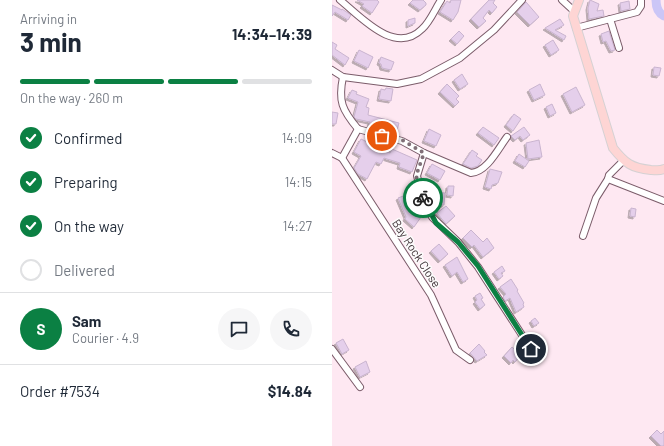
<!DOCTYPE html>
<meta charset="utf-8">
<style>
body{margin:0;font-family:Barlow,sans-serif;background:#f6f6f7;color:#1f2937;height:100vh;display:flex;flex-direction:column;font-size:15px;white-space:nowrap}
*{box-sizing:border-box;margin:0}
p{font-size:13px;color:#747a83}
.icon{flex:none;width:22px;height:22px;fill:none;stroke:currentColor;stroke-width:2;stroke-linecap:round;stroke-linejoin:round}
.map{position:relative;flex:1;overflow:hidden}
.details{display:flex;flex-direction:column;background:#fff;width:332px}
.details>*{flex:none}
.pin{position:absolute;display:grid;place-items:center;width:34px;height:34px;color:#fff;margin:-17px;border:2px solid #fff;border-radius:50%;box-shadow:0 1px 4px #0007}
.courier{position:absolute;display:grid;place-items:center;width:40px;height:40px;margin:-20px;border:3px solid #0b8043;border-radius:50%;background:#fff;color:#222;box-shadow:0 1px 5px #0007}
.headline em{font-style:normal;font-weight:700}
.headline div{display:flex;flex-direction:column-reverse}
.headline{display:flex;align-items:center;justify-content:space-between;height:68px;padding:0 20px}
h1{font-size:26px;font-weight:700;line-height:30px}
.bar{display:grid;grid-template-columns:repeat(4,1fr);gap:6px 4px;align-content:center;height:48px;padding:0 20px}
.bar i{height:5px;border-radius:3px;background:#e0e1e3}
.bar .selected{background:#0b8043}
.bar p{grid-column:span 4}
.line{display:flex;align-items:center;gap:10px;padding:0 20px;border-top:1px solid #e0e1e3}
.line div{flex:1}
.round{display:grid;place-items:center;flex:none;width:42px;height:42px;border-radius:21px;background:#f6f6f7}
ol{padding:0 20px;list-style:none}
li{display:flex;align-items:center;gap:12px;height:44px}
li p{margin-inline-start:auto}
li .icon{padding:4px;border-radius:50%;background:#0b8043;color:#fff;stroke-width:4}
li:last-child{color:#747a83}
li i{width:22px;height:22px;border:2px solid #e0e1e3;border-radius:50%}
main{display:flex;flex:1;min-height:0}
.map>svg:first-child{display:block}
</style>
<main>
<section class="details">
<div class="headline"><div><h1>3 min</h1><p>Arriving in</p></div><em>14:34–14:39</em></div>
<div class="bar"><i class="selected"></i><i class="selected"></i><i class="selected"></i><i></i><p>On the way · 260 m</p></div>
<ol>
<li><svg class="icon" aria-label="check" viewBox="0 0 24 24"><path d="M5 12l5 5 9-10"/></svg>Confirmed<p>14:09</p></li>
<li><svg class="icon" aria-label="check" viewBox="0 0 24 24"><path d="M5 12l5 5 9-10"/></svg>Preparing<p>14:15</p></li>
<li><svg class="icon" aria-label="check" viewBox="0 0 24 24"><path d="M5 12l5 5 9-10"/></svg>On the way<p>14:27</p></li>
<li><i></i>Delivered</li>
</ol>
<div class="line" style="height:72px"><b class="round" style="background:#0b8043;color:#fff">S</b><div><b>Sam</b><p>Courier · 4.9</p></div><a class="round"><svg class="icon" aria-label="chat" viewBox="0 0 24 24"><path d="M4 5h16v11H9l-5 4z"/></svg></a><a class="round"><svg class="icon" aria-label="phone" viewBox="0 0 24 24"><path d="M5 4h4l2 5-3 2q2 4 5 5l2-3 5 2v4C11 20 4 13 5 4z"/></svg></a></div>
<div class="line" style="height:52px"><div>Order #7534</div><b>$14.84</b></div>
</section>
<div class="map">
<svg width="332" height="446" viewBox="0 0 332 446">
<defs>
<filter id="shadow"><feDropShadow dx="-2" dy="2" stdDeviation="0" flood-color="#0004"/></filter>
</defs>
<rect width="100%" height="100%" fill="#fee8f2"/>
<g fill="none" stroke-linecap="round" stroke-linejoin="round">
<path stroke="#cbc6f7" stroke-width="9" d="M324,0C324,6 326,13 332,16"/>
</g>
<g fill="#e5cfeb" stroke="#c9b4cf" filter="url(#shadow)">
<polygon points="25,0 45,0 47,2 40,13 30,6 32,4"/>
<polygon points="81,0 91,0 94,3 94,5 88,10 78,3"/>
<polygon points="119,0 129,0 126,12 121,20 108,12 115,1 118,3"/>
<polygon points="157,0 163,0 161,3 165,7 160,13 157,10 151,18 154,21 147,27 139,19"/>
<polygon points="258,0 267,4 265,11 271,10 272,16 257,19 256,8"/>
<polygon points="297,1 298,9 289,11 288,3"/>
<polygon points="194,2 207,17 198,25 185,12"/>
<polygon points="0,5 10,10 10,9 19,15 16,20 3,12 0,16"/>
<polygon points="83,18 83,23 76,26 76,20"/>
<polygon points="228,19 232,25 223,30 234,36 232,40 213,28"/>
<polygon points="127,31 132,36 125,44 119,39"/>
<polygon points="277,31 283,50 279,51 274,41 271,42 269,34"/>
<polygon points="221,40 227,50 219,55 213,45"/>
<polygon points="0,42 5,45 3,49 17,58 13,65 0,55"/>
<polygon points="27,50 41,57 36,68 22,61"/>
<polygon points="49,57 62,62 59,70 50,68 49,64 47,63"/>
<polygon points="322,67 329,68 327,76 321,75"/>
<polygon points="130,74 136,84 128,89 122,80"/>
<polygon points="115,84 127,96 124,99 127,102 123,106 108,92"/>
<polygon points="208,84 213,95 202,100 197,90"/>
<polygon points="244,87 253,105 240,112 231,94"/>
<polygon points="54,88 61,89 59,101 47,99 49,89 53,90"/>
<polygon points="20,90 25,92 24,94 37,99 34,107 37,108 36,115 67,123 64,134 37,127 38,122 24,119 22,117 26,102 16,98"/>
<polygon points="220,104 224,113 218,116 214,107"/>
<polygon points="0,112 6,113 4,124 0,124"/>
<polygon points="182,114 189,119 181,131 174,125"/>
<polygon points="151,127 167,138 162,145 146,133"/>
<polygon points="192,127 198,135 191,140 188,136 183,140 179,136"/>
<polygon points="97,129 109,135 104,146 92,141"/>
<polygon points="29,139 58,153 60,149 85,160 80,172 67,167 68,163 52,158 49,164 44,162 35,179 26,174 22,168 29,156 22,152"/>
<polygon points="207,140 210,157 196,159 194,143"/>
<polygon points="140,150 146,154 144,156 150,160 146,166 139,168 131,164"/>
<polygon points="187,154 197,161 193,167 183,161"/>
<polygon points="100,164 113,171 108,180 95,173"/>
<polygon points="158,169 170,172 166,183 160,185 159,189 153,187"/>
<polygon points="116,186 122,186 121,196 115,195"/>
<polygon points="82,192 88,205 79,209 89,217 82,227 73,219 74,217 66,198"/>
<polygon points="100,192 113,193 112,205 100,204"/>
<polygon points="114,206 123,216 114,224 105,213"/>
<polygon points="299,208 304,209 303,217 298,216"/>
<polygon points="139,230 151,242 155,238 162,248 151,257 142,245 140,247 131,238"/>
<polygon points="107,244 116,254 108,261 99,251"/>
<polygon points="125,257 136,279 131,282 125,272 120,276 113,265"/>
<polygon points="170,266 173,271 169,273 171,276 167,279 162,272"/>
<polygon points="179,279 186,290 185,291 192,303 191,304 192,307 184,312 178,298 173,301 171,297 174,294 168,287"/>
<polygon points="148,293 151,298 149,299 153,305 148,309 143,302 145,300 143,296"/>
<polygon points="203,318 207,323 202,326 199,321"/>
<polygon points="11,339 17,350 10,354 4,343"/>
<polygon points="147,344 153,351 152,352 155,355 145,361 138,353"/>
<polygon points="180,347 189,355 183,362 181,360 179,363 172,356"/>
<polygon points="34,361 38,372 28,377 23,367"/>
<polygon points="325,430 329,434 332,431 332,446 329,446 319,436"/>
</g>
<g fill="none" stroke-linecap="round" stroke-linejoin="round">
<defs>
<g id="minor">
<path d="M8,0C29,17 63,56 90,29C98,22 103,9 109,0"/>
<polyline points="230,0 242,11"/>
<polyline points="278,19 287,48"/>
<polyline points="244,28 305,12 309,6 309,0"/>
<polyline points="0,70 11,77 65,84 89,79 128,58 162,30 190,0"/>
<path d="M11,77C6,101 10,110 26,129"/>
<path d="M26,129L70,141L92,153L139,173C155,172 166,149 175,137"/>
<polyline points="0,153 10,158"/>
<polyline points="92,153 85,176 92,201 100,217 126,242 146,267 199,349"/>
<polyline points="10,158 99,295 124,350 138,360"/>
<polyline points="10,158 26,129"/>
<polyline points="291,161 277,175 276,179 332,201"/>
<polyline points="251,236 264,198 276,179"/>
<polyline points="0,349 28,387"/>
</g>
<path id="major" d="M247,0L241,16L281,148C293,163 299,168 319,170C324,170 328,171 332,169"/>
</defs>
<use href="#minor" stroke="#7b5c6a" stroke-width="8"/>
<use href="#major" stroke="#d5d1d3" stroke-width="10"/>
<use href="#minor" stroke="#fff" stroke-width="6"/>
<use href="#major" stroke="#fed5d4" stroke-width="8"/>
</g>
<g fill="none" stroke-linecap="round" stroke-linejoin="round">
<polyline stroke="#817078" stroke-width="4" stroke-dasharray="0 7.2" points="50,136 70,140 92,153 84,176 91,198"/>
<polyline stroke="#0b8043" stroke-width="5" points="91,198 104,223 126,242 146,266 199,349"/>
</g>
<g text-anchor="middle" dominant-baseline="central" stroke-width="3" stroke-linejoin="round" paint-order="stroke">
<g font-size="12" fill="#3e3036" stroke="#fcfcfc">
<text transform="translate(85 253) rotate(57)">Bay Rock Close</text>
</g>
</g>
</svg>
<div class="pin" style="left:50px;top:136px;background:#ea580c"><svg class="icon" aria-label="bag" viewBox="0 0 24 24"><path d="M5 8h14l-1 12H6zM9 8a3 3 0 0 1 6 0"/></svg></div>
<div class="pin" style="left:199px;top:349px;background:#1f2937"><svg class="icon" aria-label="home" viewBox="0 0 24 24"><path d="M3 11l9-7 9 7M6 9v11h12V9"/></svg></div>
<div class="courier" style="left:91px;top:198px"><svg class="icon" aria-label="bike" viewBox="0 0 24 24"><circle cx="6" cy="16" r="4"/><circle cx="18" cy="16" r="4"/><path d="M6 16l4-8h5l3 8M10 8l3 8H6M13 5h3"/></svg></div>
</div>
</main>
